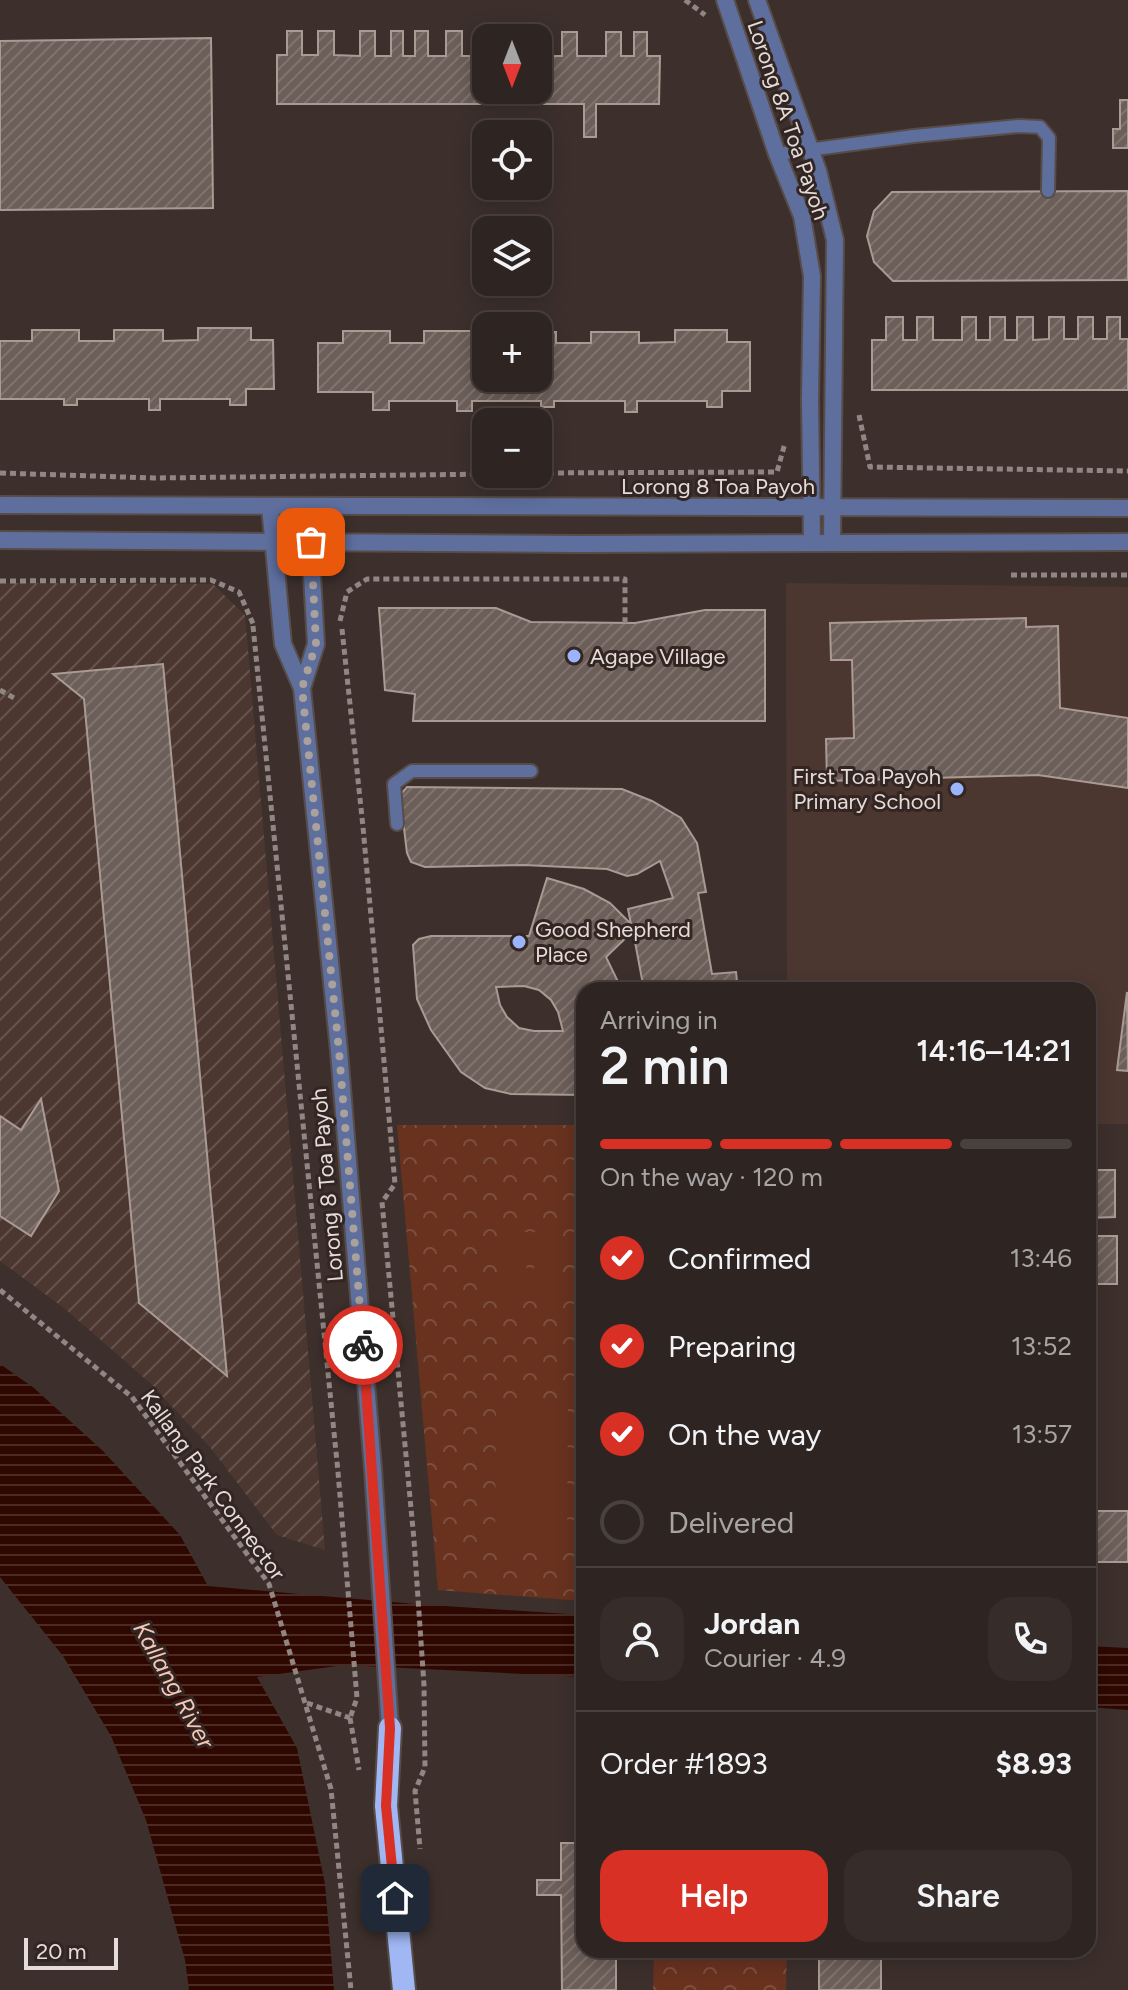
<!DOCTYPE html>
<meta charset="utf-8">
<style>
body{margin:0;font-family:Figtree,sans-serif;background:#362c2a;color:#f1f3f6;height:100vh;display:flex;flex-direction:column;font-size:30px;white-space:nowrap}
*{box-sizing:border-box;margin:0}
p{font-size:26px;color:#a7a4a5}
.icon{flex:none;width:44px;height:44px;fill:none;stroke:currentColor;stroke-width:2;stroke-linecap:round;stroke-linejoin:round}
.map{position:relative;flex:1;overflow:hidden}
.panel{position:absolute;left:576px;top:982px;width:520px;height:976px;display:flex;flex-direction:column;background:#2e2421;border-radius:24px;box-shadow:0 4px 20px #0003,0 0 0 2px #49413f}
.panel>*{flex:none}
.needle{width:52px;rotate:180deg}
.fabs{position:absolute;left:472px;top:24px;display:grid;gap:16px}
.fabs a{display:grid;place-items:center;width:80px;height:80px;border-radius:16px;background:#2e2421;box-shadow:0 4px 20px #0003,0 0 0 2px #49413f;font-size:40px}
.scale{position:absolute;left:24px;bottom:20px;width:94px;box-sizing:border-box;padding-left:8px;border:4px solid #e5dcd9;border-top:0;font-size:22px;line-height:28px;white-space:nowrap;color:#e5dcd9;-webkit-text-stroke:6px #332622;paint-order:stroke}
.pin{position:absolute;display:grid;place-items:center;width:68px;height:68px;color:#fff;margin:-34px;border-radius:16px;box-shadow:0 4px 12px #0006}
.courier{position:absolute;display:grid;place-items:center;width:80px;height:80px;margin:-40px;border:6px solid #d93025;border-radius:50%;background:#fff;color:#222;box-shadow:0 2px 10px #0007}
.head em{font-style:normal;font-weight:600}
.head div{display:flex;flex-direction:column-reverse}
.head{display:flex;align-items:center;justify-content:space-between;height:136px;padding:0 24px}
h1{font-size:52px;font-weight:600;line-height:60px}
.bar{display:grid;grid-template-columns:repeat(4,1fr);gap:12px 8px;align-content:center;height:96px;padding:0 24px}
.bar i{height:10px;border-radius:6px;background:#49413f}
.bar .current{background:#d93025}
.bar p{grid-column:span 4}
.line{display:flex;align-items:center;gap:20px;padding:0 24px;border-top:2px solid #49413f}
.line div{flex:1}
.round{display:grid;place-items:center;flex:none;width:84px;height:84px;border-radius:24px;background:#362c2a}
ol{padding:0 24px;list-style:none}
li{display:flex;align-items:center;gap:24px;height:88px}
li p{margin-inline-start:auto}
li .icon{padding:8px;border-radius:50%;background:#d93025;color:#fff;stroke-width:4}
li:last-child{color:#a7a4a5}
li i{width:44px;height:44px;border:4px solid #49413f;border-radius:50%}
.action{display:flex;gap:16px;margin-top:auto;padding:16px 24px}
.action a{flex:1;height:92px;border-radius:24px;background:#d93025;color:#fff;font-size:32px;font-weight:600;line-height:92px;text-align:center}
.action a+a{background:#362c2a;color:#f1f3f6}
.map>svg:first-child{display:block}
</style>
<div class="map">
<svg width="1128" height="1990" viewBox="0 0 1128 1990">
<defs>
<pattern id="industrial-furrows" width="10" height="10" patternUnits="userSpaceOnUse" patternTransform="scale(2)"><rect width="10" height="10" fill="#4b3730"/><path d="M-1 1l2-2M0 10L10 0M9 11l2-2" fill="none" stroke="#65534d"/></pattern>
<pattern id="park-crowns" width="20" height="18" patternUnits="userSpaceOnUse" patternTransform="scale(2)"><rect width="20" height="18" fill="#68321f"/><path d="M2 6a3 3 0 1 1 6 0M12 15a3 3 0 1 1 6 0" fill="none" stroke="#7d4f3f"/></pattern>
<pattern id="water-rules" width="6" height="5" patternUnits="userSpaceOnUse" patternTransform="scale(2)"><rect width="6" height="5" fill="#2e0800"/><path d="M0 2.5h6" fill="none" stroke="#4c2b25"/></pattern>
<pattern id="building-hatch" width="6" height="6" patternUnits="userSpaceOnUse" patternTransform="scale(2)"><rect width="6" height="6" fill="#6c5e58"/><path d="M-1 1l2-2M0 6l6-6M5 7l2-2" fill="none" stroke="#81746f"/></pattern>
</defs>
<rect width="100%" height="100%" fill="#3d302c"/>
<polygon fill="#4b3730" points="786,583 1128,587 1128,1124 1088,1124 1088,990 787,990"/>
<polygon fill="url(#industrial-furrows)" points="0,583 213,584 245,615 325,1550 277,1535 210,1447 150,1383 64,1308 0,1261"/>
<g fill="url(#park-crowns)">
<polygon points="397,1125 584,1125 584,1601 438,1590"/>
<polygon points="654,1950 787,1950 786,1990 653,1990"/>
</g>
<g fill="#68321f">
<polygon points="498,1232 527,1232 526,1295 498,1294"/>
<polygon points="534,1232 563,1233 563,1295 534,1295"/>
<polygon points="496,1406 568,1406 567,1546 495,1546"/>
</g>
<g fill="url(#water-rules)">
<polygon points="0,1364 34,1388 103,1451 180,1535 208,1586 415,1604 584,1615 584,1677 344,1665 257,1677 297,1748 325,1884 334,1990 189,1990 185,1960 146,1820 111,1736 63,1656 0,1577"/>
<polygon points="1088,1646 1128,1648 1128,1710 1088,1707"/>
</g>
<g fill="url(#building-hatch)" stroke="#aa9a94" stroke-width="2" fill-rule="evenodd">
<polygon points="287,31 302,31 302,55 318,55 318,31 334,31 334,55 360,56 360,31 375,31 375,56 391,56 391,31 403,31 403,56 415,56 415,31 428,31 428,56 446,56 446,31 462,31 462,56 474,56 474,31 489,31 489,38 486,38 486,90 538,90 538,38 531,38 531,31 545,31 545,56 562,56 562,32 577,32 577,56 606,56 606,32 621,32 621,56 634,56 634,32 647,32 647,56 660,56 659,104 596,104 596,137 584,137 584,104 277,104 277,55 287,55"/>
<polygon points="211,38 213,208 0,210 0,41"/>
<polygon points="1120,100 1128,100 1128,148 1113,148 1113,129 1120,129"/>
<polygon points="1128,191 1128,280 893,281 874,262 867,236 874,211 892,192"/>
<polygon points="886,317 903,317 903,340 917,340 917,317 933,317 933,340 962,340 962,317 976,317 976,340 990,340 990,317 1005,317 1005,340 1017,340 1017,317 1033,317 1033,340 1049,339 1049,317 1064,317 1064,339 1078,339 1078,317 1093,317 1093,339 1107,339 1107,317 1120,317 1120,339 1128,339 1128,390 872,390 872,340 886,340"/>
<polygon points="198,328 251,328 251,340 273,340 274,389 246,389 246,405 230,405 230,399 160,399 160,410 149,410 149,399 77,399 77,405 64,405 64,399 0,399 0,341 32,341 32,330 79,330 79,341 114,341 114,330 163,330 163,341 198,340"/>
<polygon points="675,330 727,330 727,342 750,342 750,391 722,391 722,407 707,407 707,401 637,401 637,412 625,412 625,401 554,401 554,407 541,407 541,401 472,401 472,411 457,411 457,401 389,401 389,410 373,410 373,392 318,392 318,343 343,343 343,331 390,331 390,343 424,343 424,331 471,331 471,343 486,343 486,378 538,378 538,332 556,332 556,343 591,343 591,332 639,332 639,343 675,342"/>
<polygon points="379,608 496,608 531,622 635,623 705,610 765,610 765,721 413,721 415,694 385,690"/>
<polygon points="1026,618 1026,627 1058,626 1060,708 1128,718 1128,788 1038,775 827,781 826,739 854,738 852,660 831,660 830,623"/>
<polygon points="163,664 227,1376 139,1303 84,699 53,674"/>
<path d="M407,787L622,789L652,801L681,818L697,843L706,892L698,893L712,974L736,972L738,990H644L633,931L606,957L622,990H584V1095L511,1094L485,1088L461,1072L431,1030L417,999L413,945L419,939L431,936H529L547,878L584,889L610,903L631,924L628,909L673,898L660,861L637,874L627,876L607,869L524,865L425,867L411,862L407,853L400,795ZM524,986L539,990L551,1000L558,1012L563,1031H534L519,1028L507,1017L500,1005L496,987Z"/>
<polygon points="1127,992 1128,1071 1117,1070"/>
<polygon points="41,1099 59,1191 31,1236 0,1216 0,1116 21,1130"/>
<polygon points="1088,1170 1115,1170 1115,1217 1088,1218"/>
<rect x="1088" y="1236" width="29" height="48"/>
<rect x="1088" y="1511" width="40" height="51"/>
<polygon points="561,1843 584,1843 584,1950 616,1950 616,1990 562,1990 561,1895 537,1895 537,1880 561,1880"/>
<rect x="819" y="1950" width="62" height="40"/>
</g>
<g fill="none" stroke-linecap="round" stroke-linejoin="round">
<defs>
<g id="service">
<polyline points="777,154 914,136 1019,126 1040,127 1049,138 1048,191"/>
<polyline points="397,824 394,784 412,771 531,771"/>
</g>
<g id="minor">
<polyline points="725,0 777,154 802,216 812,276 810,400 812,542"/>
<polyline points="757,0 818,171 835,240 832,542"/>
<polyline points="0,505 1128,508"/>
<polyline points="270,506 283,644 302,688 317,834 339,1051 373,1469 390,1728"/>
<polyline points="0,540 580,544 1128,542"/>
<polyline points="302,688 316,644 308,506"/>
</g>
<polyline id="trunk" points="390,1728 386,1806 404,1990"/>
</defs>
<use href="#service" stroke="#584c48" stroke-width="16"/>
<use href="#minor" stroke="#584c48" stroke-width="20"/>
<use href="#trunk" stroke="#584c48" stroke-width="26"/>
<g stroke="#918683" stroke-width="5" stroke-dasharray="6 4" stroke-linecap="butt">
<polyline points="685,0 705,15"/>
<polyline points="859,415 870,467 1128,471"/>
<polyline points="0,473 154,478 495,474"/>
<polyline points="538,473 777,472 785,443"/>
<polyline points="1011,575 1128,575"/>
<polyline points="0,581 211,580 239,592 254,626"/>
<polyline points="340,621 347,592 367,579 625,579 625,623"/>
<polyline points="253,626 338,1472 357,1698 350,1718"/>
<polyline points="342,629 363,827 395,1184 382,1202 414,1540 424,1685 425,1767 415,1791 420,1849"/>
<polyline points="0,690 14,698"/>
<polyline points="0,1290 132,1397 269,1584 331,1789 351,1990"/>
<polyline points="307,1703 350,1718"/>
<polyline points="350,1718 359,1770"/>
</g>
<use href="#service" stroke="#5e6f9e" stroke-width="12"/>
<use href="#minor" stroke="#5e6f9e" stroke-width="16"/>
<use href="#trunk" stroke="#a0b7f4" stroke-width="22"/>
</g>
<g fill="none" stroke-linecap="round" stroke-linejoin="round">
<polyline stroke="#aaa09c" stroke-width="8" stroke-dasharray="0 14.4" points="311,542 316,644 302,688 339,1051 363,1345"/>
<polyline stroke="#d93025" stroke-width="10" points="363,1345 388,1700 390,1728 386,1806 395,1898"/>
</g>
<g fill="#9ab5fd" stroke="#332622" stroke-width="3">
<circle cx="574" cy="656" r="8"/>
<circle cx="957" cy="789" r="8"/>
<circle cx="519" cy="942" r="8"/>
</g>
<g text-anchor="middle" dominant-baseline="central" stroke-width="6" stroke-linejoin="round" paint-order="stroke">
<g font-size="22" fill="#e5dcd9" stroke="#332622">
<text transform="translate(788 120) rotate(71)">Lorong 8A Toa Payoh</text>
<text x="718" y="486">Lorong 8 Toa Payoh</text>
<text transform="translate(327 1185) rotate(-95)">Lorong 8 Toa Payoh</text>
<text transform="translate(213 1485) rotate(54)">Kallang Park Connector</text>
</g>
<g font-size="22" fill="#e5dcd9" stroke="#332622" text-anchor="start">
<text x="590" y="656">Agape Village</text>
<text x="941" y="776" text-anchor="end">First Toa Payoh<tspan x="941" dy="25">Primary School</tspan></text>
<text x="535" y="929">Good Shepherd<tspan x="535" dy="25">Place</tspan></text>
</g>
<g font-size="24" font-style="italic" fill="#f4c7b7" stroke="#332622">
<text transform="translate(174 1685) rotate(61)">Kallang River</text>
</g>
</g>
</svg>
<div class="fabs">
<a><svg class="needle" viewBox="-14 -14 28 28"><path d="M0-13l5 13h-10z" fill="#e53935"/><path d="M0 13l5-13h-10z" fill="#a7a4a5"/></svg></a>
<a><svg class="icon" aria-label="locate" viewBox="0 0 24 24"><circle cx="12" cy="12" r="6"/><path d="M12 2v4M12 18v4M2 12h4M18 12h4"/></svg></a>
<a><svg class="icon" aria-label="layers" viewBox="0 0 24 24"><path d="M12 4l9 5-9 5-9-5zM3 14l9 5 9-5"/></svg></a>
<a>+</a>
<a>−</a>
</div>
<div class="scale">20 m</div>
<div class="pin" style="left:311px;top:542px;background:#ea580c"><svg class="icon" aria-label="bag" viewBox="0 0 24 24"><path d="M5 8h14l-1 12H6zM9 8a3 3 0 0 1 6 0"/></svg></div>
<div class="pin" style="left:395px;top:1898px;background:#1f2937"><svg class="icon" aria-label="home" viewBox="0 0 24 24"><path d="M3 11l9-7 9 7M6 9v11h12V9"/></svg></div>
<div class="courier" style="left:363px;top:1345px"><svg class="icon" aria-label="bike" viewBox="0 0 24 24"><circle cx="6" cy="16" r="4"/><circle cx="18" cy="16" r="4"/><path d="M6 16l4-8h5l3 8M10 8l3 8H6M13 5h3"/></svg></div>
<section class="panel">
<div class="head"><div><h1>2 min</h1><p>Arriving in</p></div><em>14:16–14:21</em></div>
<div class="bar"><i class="current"></i><i class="current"></i><i class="current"></i><i></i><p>On the way · 120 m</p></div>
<ol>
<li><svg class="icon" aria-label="check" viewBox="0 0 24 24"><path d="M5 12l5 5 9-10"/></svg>Confirmed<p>13:46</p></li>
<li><svg class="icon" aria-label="check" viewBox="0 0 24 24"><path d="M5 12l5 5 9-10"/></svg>Preparing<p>13:52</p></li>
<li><svg class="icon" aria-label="check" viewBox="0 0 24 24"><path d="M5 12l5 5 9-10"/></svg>On the way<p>13:57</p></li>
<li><i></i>Delivered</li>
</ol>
<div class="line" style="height:144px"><a class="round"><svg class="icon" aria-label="person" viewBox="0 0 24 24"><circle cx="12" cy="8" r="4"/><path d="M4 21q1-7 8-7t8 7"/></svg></a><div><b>Jordan</b><p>Courier · 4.9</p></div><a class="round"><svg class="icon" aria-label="phone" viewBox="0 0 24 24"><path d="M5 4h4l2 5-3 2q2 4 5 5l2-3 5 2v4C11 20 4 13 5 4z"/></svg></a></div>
<div class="line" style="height:104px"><div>Order #1893</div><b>$8.93</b></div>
<div class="action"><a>Help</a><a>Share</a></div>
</section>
</div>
